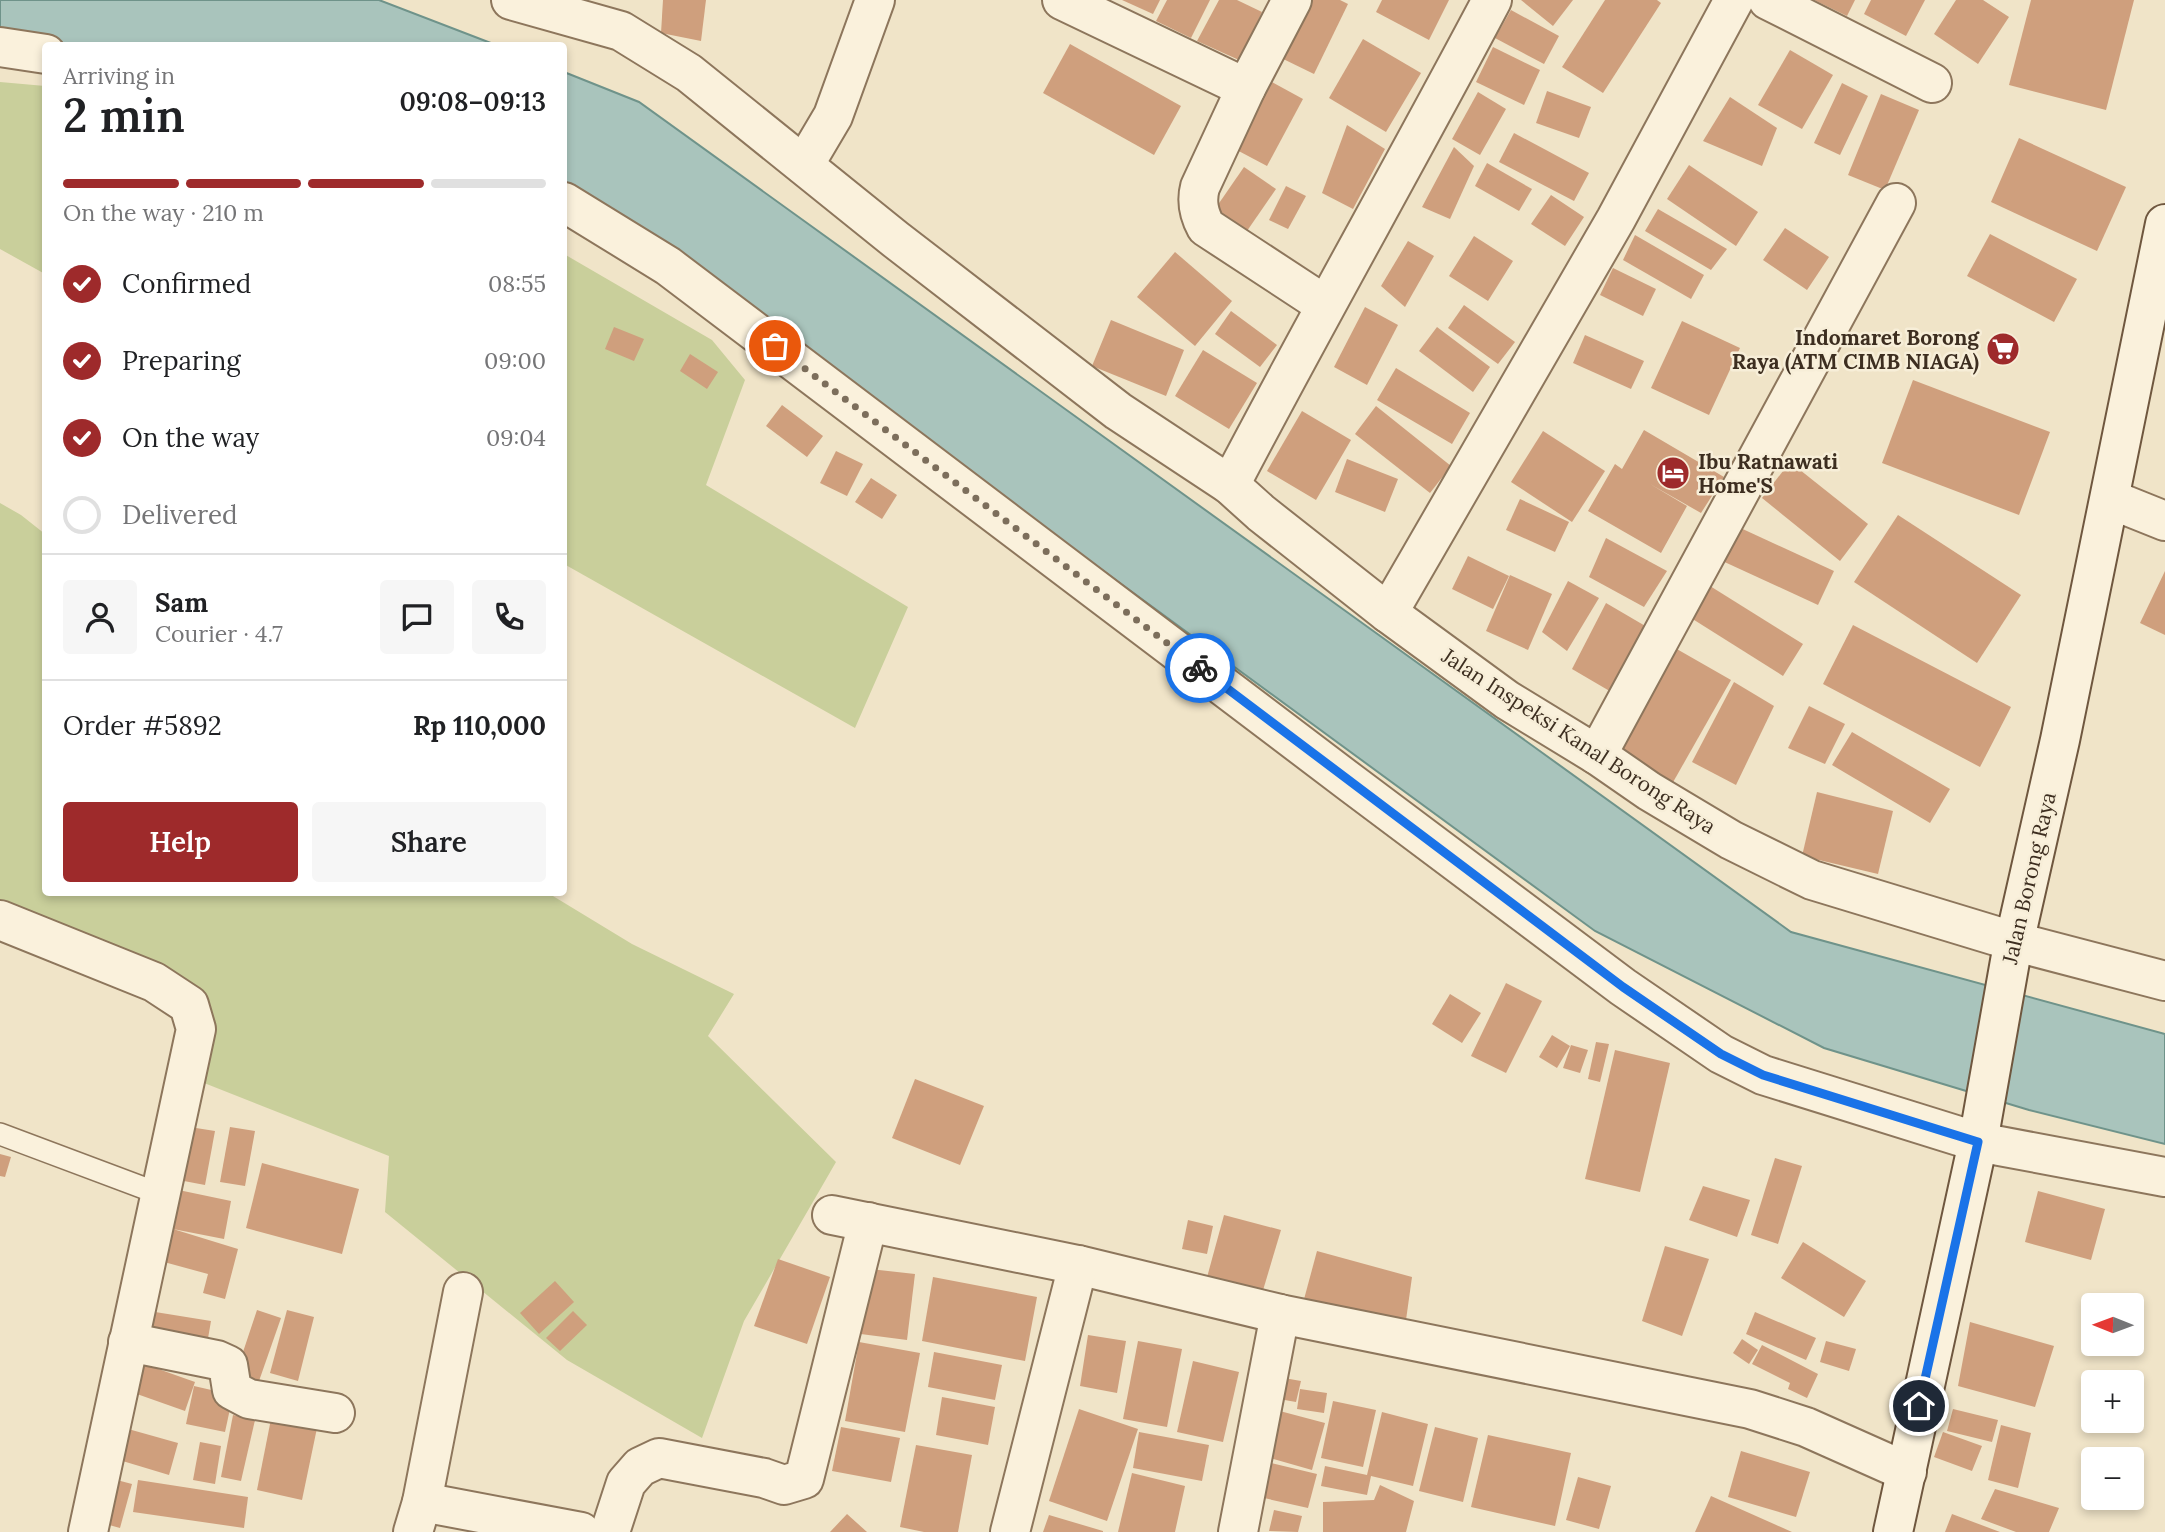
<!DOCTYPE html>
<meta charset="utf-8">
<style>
body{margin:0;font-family:Lora,serif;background:#f6f6f6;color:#202124;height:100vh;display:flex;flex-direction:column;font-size:26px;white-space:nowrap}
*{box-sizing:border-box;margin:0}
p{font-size:23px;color:#757577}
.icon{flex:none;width:38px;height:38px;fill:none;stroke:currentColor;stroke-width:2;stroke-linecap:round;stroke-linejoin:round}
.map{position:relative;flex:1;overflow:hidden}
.panel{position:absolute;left:42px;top:42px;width:525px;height:854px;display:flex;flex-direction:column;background:#fff;border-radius:7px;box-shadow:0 4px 10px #0003}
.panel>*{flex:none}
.needle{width:46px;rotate:271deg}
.tools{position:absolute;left:2081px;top:1293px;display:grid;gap:14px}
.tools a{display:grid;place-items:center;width:63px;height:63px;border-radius:7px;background:#fff;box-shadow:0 4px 10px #0003;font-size:35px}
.pin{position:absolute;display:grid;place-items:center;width:60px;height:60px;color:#fff;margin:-30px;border:4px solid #fff;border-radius:50%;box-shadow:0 2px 7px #0007}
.courier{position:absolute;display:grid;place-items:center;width:70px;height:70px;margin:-35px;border:5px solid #1a73e8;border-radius:50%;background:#fff;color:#222;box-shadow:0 2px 9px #0007}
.overview em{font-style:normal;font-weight:600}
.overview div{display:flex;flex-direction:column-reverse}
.overview{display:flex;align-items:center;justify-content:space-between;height:119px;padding:0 21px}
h1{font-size:46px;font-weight:600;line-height:52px}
.bar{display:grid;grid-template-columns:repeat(4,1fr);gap:10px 7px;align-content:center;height:84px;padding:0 21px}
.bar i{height:9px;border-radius:5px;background:#e0e0e0}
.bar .selected{background:#9e2a2b}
.bar p{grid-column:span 4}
.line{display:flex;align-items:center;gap:18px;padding:0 21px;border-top:2px solid #e0e0e0}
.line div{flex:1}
.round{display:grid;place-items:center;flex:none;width:74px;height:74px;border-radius:7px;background:#f6f6f6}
ol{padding:0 21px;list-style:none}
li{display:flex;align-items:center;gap:21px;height:77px}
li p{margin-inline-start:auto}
li .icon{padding:7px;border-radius:50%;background:#9e2a2b;color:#fff;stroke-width:4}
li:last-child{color:#757577}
li i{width:38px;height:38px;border:4px solid #e0e0e0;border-radius:50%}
.cta{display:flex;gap:14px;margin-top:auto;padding:14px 21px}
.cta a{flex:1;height:80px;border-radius:7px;background:#9e2a2b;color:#fff;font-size:28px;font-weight:600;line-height:80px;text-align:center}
.cta a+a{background:#f6f6f6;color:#202124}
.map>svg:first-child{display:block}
</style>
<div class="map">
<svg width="2165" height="1532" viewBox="0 0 2165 1532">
<rect width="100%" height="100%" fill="#f0e4c8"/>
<g fill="#c9cf9b">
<polygon points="0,82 45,86 45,274 0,249"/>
<polygon points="564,254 712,340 745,380 706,485 908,607 855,728 564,564"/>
<polygon points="0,503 21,515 45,534 46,892 548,893 632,944 734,994 708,1036 836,1162 744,1321 702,1438 567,1360 385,1212 389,1156 194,1079 181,1005 0,932"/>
</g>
<g fill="#a9c4bc" stroke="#6f938a" stroke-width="2">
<polygon points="0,0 379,0 496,45 59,45 0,35"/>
<polygon points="564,72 639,102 1791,932 2165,1034 2165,1144 2029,1110 1824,1048 1595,931 609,209 564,183"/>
</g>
<g fill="#cf9f7d">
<polygon points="663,0 706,0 701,41 661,33"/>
<polygon points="1122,0 1160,0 1153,14"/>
<polygon points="1167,0 1210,0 1191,38 1156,21"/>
<polygon points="1219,0 1237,0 1262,12 1239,60 1197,41"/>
<polygon points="1302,0 1340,0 1348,4 1314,74 1275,55"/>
<polygon points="1382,0 1449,0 1429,40 1376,12"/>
<polygon points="1521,0 1573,0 1553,26"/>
<polygon points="1605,0 1657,0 1661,3 1603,93 1562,67"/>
<polygon points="1814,0 1855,0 1847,16"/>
<polygon points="1871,0 1925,0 1906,36 1864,14"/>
<polygon points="1956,0 1983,0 2009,17 1978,64 1934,34"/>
<polygon points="2031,0 2134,0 2106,110 2009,85"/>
<polygon points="1511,10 1559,36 1544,64 1495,38"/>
<polygon points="1363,39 1421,73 1386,132 1329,98"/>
<polygon points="1070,44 1181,106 1154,155 1043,93"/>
<polygon points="1493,47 1540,70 1524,105 1476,82"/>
<polygon points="1790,50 1833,75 1802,129 1758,105"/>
<polygon points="1270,81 1303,99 1267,166 1233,148"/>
<polygon points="1842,83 1868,96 1840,155 1814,143"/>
<polygon points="1547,91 1591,107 1579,138 1536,123"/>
<polygon points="1478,92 1506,109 1480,155 1452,139"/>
<polygon points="1881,94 1919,110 1885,190 1848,175"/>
<polygon points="1730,97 1777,128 1762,166 1703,141"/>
<polygon points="1347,125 1385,149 1353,209 1322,193"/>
<polygon points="1514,133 1589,173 1574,201 1499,162"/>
<polygon points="2019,138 2126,187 2097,251 1991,202"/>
<polygon points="1454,147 1474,166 1450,219 1422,207"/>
<polygon points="1487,163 1532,189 1519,211 1475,186"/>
<polygon points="1689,165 1758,212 1736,246 1667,199"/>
<polygon points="1244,167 1276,189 1247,231 1215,209"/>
<polygon points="1286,186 1306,196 1288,229 1269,220"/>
<polygon points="1551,195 1584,217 1565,246 1531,224"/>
<polygon points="1658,209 1727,249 1711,270 1645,231"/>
<polygon points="1785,228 1829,257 1807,290 1763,260"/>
<polygon points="1990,234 2077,279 2054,322 1967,276"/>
<polygon points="1635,235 1704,275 1691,299 1623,260"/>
<polygon points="1474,236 1513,261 1488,301 1449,276"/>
<polygon points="1408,241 1434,256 1405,307 1381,286"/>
<polygon points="1175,252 1232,301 1195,346 1137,297"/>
<polygon points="1613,268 1656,289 1643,316 1600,295"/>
<polygon points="1464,305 1515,342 1498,364 1448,328"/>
<polygon points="1365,307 1398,325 1367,385 1334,367"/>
<polygon points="1231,311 1277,345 1260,367 1215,334"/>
<polygon points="1111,320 1184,350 1166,396 1092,366"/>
<polygon points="1682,321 1740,348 1709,415 1651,388"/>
<polygon points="614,327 644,339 634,361 605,349"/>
<polygon points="1437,327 1490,367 1473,392 1419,351"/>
<polygon points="1585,335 1644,361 1631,389 1573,363"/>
<polygon points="1203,350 1257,383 1229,429 1175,396"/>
<polygon points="690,354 718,372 707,389 680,371"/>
<polygon points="1396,368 1470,413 1452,444 1377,400"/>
<polygon points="1913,380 2050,432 2019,515 1882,463"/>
<polygon points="782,405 823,436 807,457 766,426"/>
<polygon points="1376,406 1451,466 1430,493 1355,434"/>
<polygon points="1302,411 1351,440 1316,500 1267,471"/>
<polygon points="1644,430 1724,477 1701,513 1650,484 1687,506 1661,553 1588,511 1615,464 1622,469"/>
<polygon points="1543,431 1605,471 1572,522 1511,482"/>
<polygon points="836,451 863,464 847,496 820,483"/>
<polygon points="1347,459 1398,479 1385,512 1335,492"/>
<polygon points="1790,462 1868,524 1840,561 1762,498"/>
<polygon points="871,478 897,495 882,519 855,502"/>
<polygon points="1520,499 1569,522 1555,552 1506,530"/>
<polygon points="1898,515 2021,595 1977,663 1854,582"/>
<polygon points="1734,525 1834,571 1818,605 1718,559"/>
<polygon points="1606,538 1667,571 1644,607 1589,577"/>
<polygon points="1468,556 1509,576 1493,609 1452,589"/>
<polygon points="2165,571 2165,635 2140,623"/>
<polygon points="1510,575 1552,594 1528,650 1486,631"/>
<polygon points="1568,581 1599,598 1567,651 1542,632"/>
<polygon points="1710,586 1803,644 1783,676 1691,618"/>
<polygon points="1606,603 1647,627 1613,693 1572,669"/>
<polygon points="1853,625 2011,707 1980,767 1823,684"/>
<polygon points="1675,648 1731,680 1672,784 1616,751"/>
<polygon points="1734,682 1774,706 1736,785 1692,762"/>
<polygon points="1809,706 1845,724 1825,764 1788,748"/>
<polygon points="1852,732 1950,789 1930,823 1832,765"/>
<polygon points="1817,792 1893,811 1878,874 1802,856"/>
<polygon points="1506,983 1542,1001 1506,1073 1471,1056"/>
<polygon points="1450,994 1481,1013 1462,1043 1432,1024"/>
<polygon points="1552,1035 1570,1046 1557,1068 1539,1057"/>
<polygon points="1596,1042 1609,1044 1600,1082 1588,1079"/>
<polygon points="1571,1045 1588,1050 1580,1073 1563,1068"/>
<polygon points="1615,1050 1670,1063 1640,1192 1585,1179"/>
<polygon points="915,1079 984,1106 960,1165 892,1138"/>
<polygon points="177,1125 215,1131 205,1185 168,1178"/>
<polygon points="230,1127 255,1131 245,1186 220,1182"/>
<polygon points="0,1154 11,1157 5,1177 0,1176"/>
<polygon points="1775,1158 1802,1166 1778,1244 1751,1235"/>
<polygon points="262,1163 359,1189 342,1254 246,1228"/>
<polygon points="1703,1186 1750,1200 1737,1237 1689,1220"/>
<polygon points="169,1188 231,1201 224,1239 173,1229 238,1249 225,1299 203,1293 208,1274 153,1259"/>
<polygon points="2038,1191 2105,1209 2091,1260 2025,1242"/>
<polygon points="1224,1215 1281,1230 1261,1297 1206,1281"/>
<polygon points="1188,1220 1213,1226 1207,1254 1182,1249"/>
<polygon points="1803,1242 1866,1281 1844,1317 1781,1278"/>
<polygon points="1665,1246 1709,1259 1682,1336 1642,1321"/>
<polygon points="1317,1251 1412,1277 1406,1320 1303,1303"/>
<polygon points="778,1259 830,1277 807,1344 754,1326"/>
<polygon points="861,1268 915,1274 907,1340 853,1333"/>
<polygon points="933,1277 1037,1297 1025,1361 922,1341"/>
<polygon points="555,1281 574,1302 539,1334 520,1313"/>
<polygon points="257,1310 281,1318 259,1381 236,1373"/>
<polygon points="287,1310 314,1317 298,1381 270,1373"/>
<polygon points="149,1311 211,1321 206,1350 144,1340"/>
<polygon points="573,1311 587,1325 560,1351 546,1338"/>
<polygon points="1755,1312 1816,1338 1806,1360 1746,1334"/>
<polygon points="1970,1322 2054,1346 2035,1407 1958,1386"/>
<polygon points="1088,1335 1126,1341 1117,1393 1080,1386"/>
<polygon points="1742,1339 1758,1350 1749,1364 1733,1353"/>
<polygon points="1138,1341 1182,1349 1167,1427 1123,1419"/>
<polygon points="1826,1341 1856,1349 1849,1371 1820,1362"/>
<polygon points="859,1342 920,1353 905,1432 845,1421"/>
<polygon points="1762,1345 1818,1374 1807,1398 1788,1389 1790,1383 1752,1364"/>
<polygon points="934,1352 1002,1365 995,1400 928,1387"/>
<polygon points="130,1359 195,1382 185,1411 120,1388"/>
<polygon points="1193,1361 1239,1372 1223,1442 1177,1432"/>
<polygon points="1284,1378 1301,1381 1296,1402 1279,1399"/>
<polygon points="194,1386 233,1395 225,1432 186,1424"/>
<polygon points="1300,1389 1327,1393 1324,1413 1297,1409"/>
<polygon points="942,1397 995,1407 988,1445 936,1435"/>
<polygon points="1333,1401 1376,1410 1363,1467 1321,1458"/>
<polygon points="1079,1409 1138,1429 1107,1521 1049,1501"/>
<polygon points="1953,1409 1998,1420 1992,1442 1947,1431"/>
<polygon points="1276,1410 1325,1423 1312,1470 1263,1456"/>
<polygon points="1382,1412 1428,1424 1413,1486 1371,1476 1367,1495 1321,1486 1325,1466 1367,1475"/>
<polygon points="233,1415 255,1420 241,1481 221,1477"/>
<polygon points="271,1419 317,1428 302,1500 257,1490"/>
<polygon points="114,1425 178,1443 169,1475 106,1456"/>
<polygon points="2001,1425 2031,1433 2018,1488 1988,1480"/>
<polygon points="841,1427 900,1438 891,1482 832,1471"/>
<polygon points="1435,1427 1478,1438 1463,1502 1419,1491"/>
<polygon points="1139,1432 1209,1445 1202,1481 1133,1468"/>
<polygon points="1943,1432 1982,1446 1972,1471 1934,1457"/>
<polygon points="1488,1435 1571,1453 1555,1526 1471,1507"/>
<polygon points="200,1442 221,1446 215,1484 193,1480"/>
<polygon points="916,1445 972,1455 958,1532 924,1532 900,1527"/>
<polygon points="1741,1451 1810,1472 1796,1517 1728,1497"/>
<polygon points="1263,1461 1317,1474 1308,1508 1255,1496"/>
<polygon points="1132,1473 1185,1486 1175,1532 1118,1532"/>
<polygon points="1578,1477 1611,1486 1599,1529 1566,1520"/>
<polygon points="113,1479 132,1484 120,1528 102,1523"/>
<polygon points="138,1480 248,1497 244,1528 133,1512"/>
<polygon points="1380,1485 1414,1501 1406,1532 1323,1532 1323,1502 1374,1500"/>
<polygon points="1995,1489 2059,1508 2049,1532 2016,1532 1981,1519"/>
<polygon points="1711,1496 1792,1532 1695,1532"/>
<polygon points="1274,1510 1302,1516 1298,1532 1269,1531"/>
<polygon points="847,1514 867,1532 830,1532"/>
<polygon points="1952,1514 2000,1532 1945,1532"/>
<polygon points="1049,1515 1103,1531 1103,1532 1043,1532"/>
</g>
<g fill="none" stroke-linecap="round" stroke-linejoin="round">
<defs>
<polyline id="service" points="0,1134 160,1194"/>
<g id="minor">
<polyline points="511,0 621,31 689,73 895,239 1118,411 1230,485 1261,513 1388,613 1507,700 1597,755 1649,791 1731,840 1812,880 2016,942 2165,981"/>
<polyline points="1062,0 1246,88"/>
<path d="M1292,0L1246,88L1200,187C1196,202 1199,214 1206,227L1325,305"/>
<polyline points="1768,0 1932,83"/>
<polyline points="0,47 46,54"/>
<polyline points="804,165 833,116 875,0"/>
<polyline points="564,202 668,266 1351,783 1623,987 1721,1054 1763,1075 1978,1142 2165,1177"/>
<path d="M1230,485C1315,322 1406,163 1492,0"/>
<polyline points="2110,499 2165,521"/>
<polyline points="1388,613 1616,219 1734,0"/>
<polyline points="1597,755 1896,203"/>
<polyline points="0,920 154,982 189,1005 196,1029 88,1532"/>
<polyline points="832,1215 1078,1265 1280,1314 1750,1409 1806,1427 1907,1472"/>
<polyline points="128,1342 217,1360 228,1365 232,1390 249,1399 335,1413"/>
<polyline points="422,1502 581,1532"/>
<polyline points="413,1532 422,1502 463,1292"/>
<polyline points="610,1532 626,1483 640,1467 659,1458 764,1478 784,1485 804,1479 868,1222"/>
<polyline points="1010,1532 1078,1265"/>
<polyline points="1238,1532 1280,1314"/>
</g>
<polyline id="secondary" points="1893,1532 1978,1142 2010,961 2060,740 2165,224"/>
</defs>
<use href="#service" stroke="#8d765c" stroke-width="24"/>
<use href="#minor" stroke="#8d765c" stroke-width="42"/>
<use href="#secondary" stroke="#6f573f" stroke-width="42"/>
<use href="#service" stroke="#faf1dc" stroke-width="21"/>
<use href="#minor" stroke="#faf1dc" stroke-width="38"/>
<use href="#secondary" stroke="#faf1dc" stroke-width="38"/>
</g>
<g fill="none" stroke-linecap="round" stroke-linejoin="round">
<polyline stroke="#7c6e5b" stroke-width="7" stroke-dasharray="0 12.6" points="775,346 1200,668"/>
<polyline stroke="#1a73e8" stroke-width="9" points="1200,668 1623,987 1721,1054 1763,1075 1978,1142 1919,1406"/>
</g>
<defs>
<symbol id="supermarket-disc" viewBox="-11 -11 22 22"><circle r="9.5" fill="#9e2a2b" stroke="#f7eed8"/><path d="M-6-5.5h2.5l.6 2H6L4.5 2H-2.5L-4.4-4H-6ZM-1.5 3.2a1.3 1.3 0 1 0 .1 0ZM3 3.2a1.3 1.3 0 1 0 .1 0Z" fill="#fff"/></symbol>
<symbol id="hotel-disc" viewBox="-11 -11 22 22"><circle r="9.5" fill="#9e2a2b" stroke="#f7eed8"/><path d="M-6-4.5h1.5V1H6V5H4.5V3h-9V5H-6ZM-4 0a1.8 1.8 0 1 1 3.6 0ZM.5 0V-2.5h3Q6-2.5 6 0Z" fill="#fff"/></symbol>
</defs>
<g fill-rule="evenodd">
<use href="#supermarket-disc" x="1984" y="330" width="38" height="38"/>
<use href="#hotel-disc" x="1654" y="454" width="38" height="38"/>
</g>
<g text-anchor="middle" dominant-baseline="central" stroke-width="5" stroke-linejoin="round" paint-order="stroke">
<g font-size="21" font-weight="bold" fill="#3d2e20" stroke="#f7eed8" text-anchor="end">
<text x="1979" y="337">Indomaret Borong<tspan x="1979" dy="24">Raya (ATM CIMB NIAGA)</tspan></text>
<text x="1698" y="461" text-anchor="start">Ibu Ratnawati<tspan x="1698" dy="24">Home'S</tspan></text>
</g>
<g font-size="21" fill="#3d2e20" stroke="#f7eed8">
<text transform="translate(1579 741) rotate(33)">Jalan Inspeksi Kanal Borong Raya</text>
<text transform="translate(2029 878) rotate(-77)">Jalan Borong Raya</text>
</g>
</g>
</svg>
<div class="tools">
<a><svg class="needle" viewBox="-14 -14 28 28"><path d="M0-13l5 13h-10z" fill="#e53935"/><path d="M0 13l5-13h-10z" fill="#757577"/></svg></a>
<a>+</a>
<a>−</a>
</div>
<div class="pin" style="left:775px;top:346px;background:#ea580c"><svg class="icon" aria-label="bag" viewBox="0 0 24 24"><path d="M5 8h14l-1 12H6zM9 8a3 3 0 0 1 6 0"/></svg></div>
<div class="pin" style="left:1919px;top:1406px;background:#1f2937"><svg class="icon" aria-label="home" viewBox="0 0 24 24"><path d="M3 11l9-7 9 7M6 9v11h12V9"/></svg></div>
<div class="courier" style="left:1200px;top:668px"><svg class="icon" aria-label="bike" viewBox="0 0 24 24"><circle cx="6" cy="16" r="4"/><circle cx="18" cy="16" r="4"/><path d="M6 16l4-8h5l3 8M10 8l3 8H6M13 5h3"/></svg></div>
<section class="panel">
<div class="overview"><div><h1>2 min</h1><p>Arriving in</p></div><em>09:08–09:13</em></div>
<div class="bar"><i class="selected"></i><i class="selected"></i><i class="selected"></i><i></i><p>On the way · 210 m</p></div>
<ol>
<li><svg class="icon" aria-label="check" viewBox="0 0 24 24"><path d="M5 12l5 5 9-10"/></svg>Confirmed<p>08:55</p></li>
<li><svg class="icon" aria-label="check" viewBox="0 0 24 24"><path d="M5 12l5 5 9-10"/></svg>Preparing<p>09:00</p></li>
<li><svg class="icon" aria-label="check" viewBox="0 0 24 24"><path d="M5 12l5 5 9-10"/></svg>On the way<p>09:04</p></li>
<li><i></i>Delivered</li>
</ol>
<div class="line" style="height:126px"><a class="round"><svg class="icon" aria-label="person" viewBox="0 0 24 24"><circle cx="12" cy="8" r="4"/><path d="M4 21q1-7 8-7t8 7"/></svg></a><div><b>Sam</b><p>Courier · 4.7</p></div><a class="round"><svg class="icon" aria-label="chat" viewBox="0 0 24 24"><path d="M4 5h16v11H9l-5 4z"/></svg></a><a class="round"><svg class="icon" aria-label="phone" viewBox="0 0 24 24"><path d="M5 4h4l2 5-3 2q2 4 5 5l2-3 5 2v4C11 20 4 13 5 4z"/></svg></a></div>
<div class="line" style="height:91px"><div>Order #5892</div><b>Rp 110,000</b></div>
<div class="cta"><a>Help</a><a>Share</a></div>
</section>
</div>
